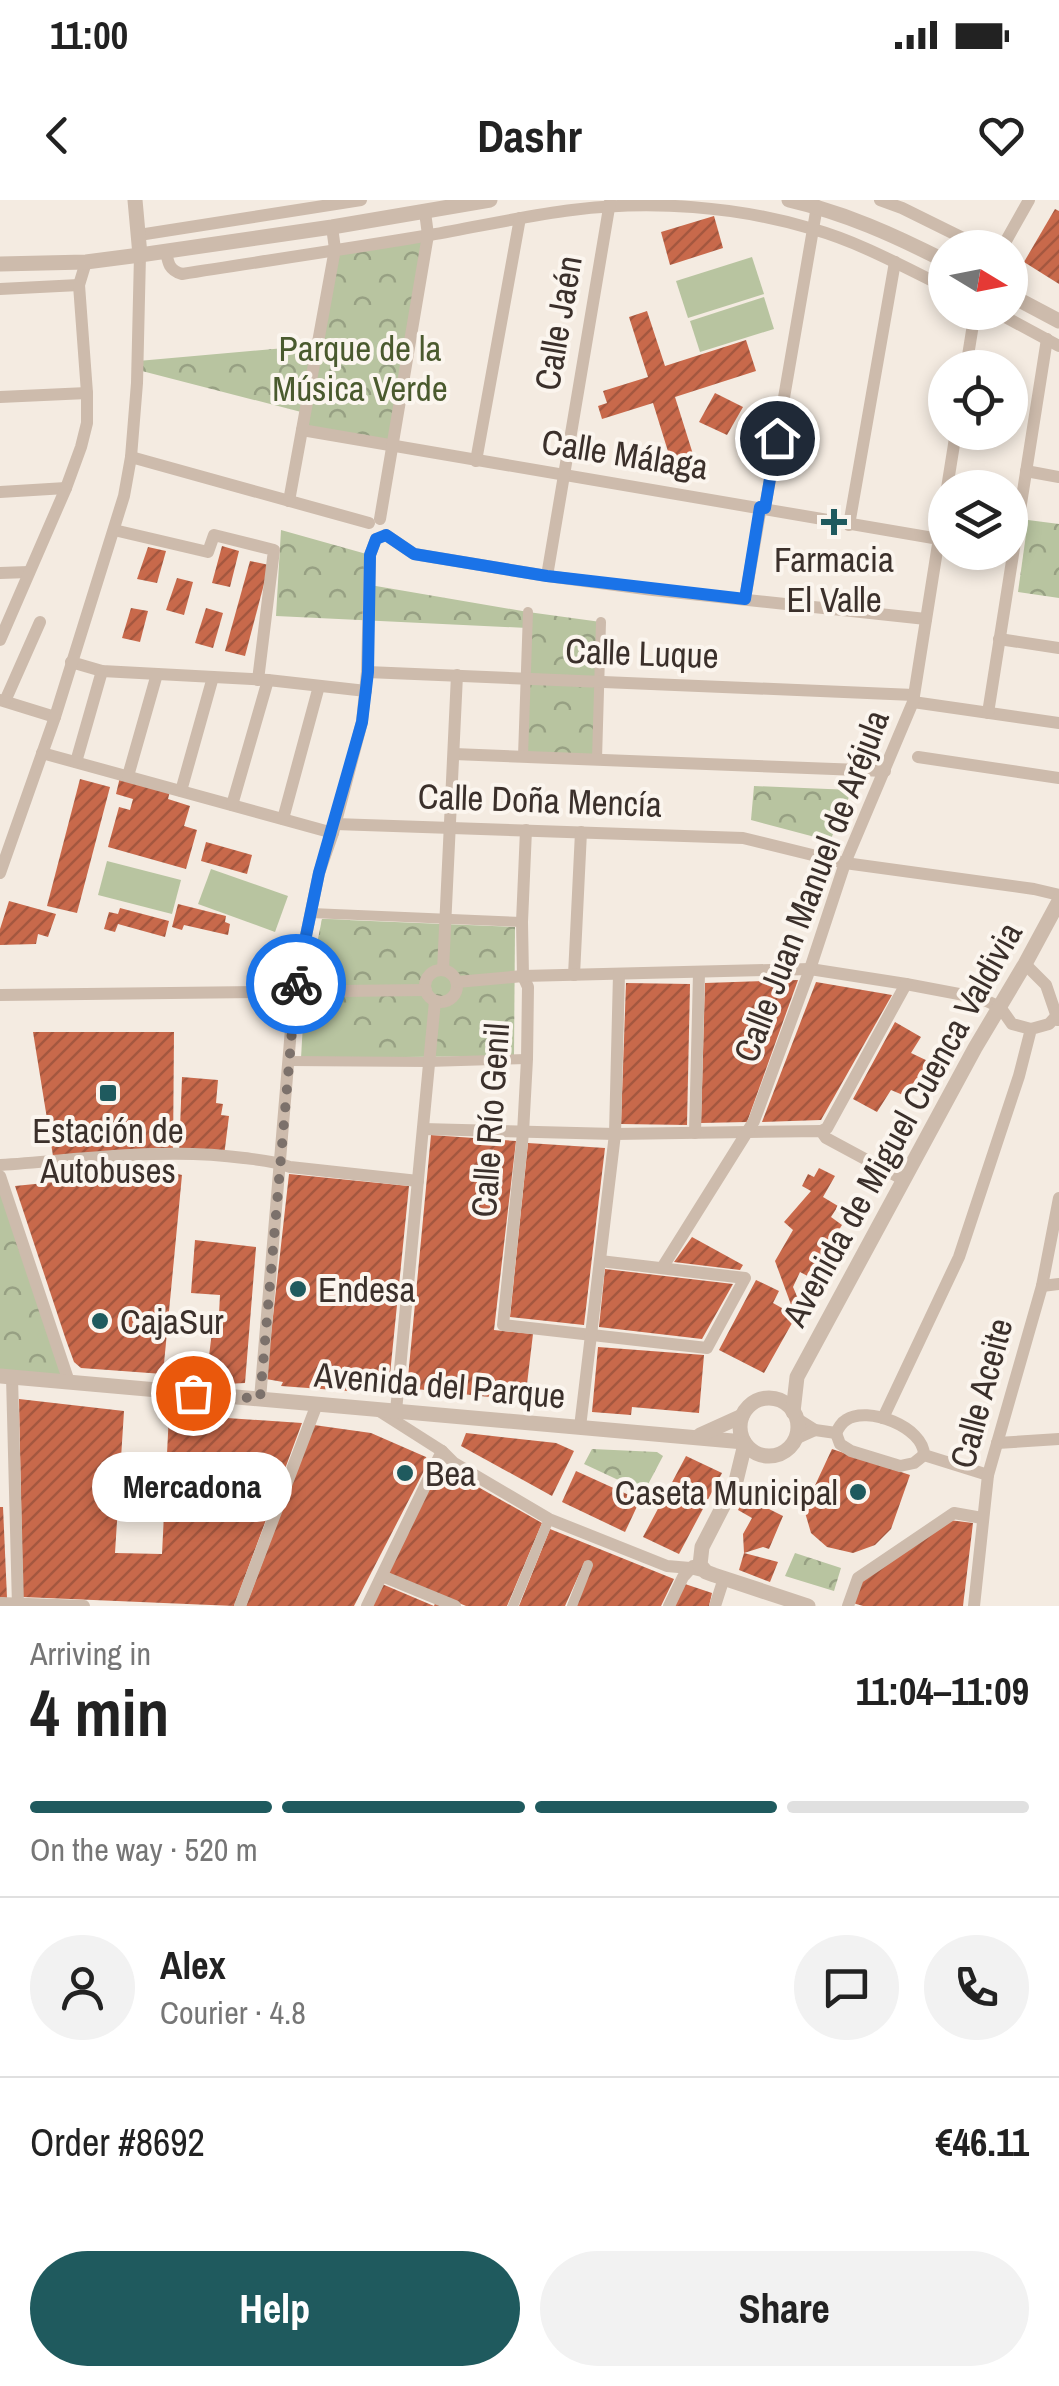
<!DOCTYPE html>
<meta charset="utf-8">
<style>
body{margin:0;font-family:"Archivo Narrow",sans-serif;background:#f2f2f2;color:#222;height:100vh;display:flex;flex-direction:column;font-size:38px;white-space:nowrap}
*{box-sizing:border-box;margin:0}
p{font-size:32px;color:#767676}
.icon{flex:none;width:55px;height:55px;fill:none;stroke:currentColor;stroke-width:2;stroke-linecap:round;stroke-linejoin:round}
.map{position:relative;height:1406px;overflow:hidden}
.details{display:flex;flex-direction:column;background:#fff;flex:1}
.details>*{flex:none}
.needle{width:65px;rotate:100deg}
.fabs{position:absolute;left:928px;top:30px;display:grid;gap:20px}
.fabs a{display:grid;place-items:center;width:100px;height:100px;border-radius:50%;background:#fff;box-shadow:0 5px 15px #0003;font-size:50px}
.pin{position:absolute;display:grid;place-items:center;width:85px;height:85px;color:#fff;margin:-42px;border:5px solid #fff;border-radius:50%;box-shadow:0 2px 10px #0007}
.courier{position:absolute;display:grid;place-items:center;width:100px;height:100px;margin:-50px;border:8px solid #1a73e8;border-radius:50%;background:#fff;color:#222;box-shadow:0 2px 12px #0007}
.bubble{position:absolute;height:70px;border-radius:35px;background:#fff;box-shadow:0 5px 15px #0003;font-size:32px;font-weight:700;line-height:70px;text-align:center}
.headline em{font-style:normal;font-weight:700}
.headline div{display:flex;flex-direction:column-reverse}
.headline{display:flex;align-items:center;justify-content:space-between;height:170px;padding:0 30px}
h1{font-size:65px;font-weight:700;line-height:75px}
.bar{display:grid;grid-template-columns:repeat(4,1fr);gap:15px 10px;align-content:center;height:120px;padding:0 30px}
.bar i{height:12px;border-radius:8px;background:#e0e0e0}
.bar .current{background:#1f5a5e}
.bar p{grid-column:span 4}
.line{display:flex;align-items:center;gap:25px;padding:0 30px;border-top:2px solid #e0e0e0}
.line div{flex:1}
.round{display:grid;place-items:center;flex:none;width:105px;height:105px;border-radius:52px;background:#f2f2f2}
.action{display:flex;gap:20px;margin-top:auto;padding:20px 30px}
.action a{flex:1;height:115px;border-radius:60px;background:#1f5a5e;color:#fff;font-size:40px;font-weight:700;line-height:115px;text-align:center}
.action a+a{background:#f2f2f2;color:#222}
.status{display:flex;justify-content:space-between;align-items:center;height:70px;padding:0 50px;background:#fff;direction:ltr}
.status svg{height:28px;fill:currentColor}
header{display:flex;justify-content:space-between;align-items:center;height:130px;padding:0 30px;background:#fff;font-size:45px;font-weight:700}
.map>svg:first-child{display:block}
</style>
<div class="status"><b>11:00</b><svg viewBox="0 0 49 12"><path d="M0 12V9h3v3zM5 12V6h3v6zM10 12V3h3v9zM15 12V0h3v12zM26 1h20v11H26zM47 4h2v5h-2z"/></svg></div>
<header><svg class="icon" aria-label="back" viewBox="0 0 24 24"><path d="M15 5l-7 7 7 7"/></svg>Dashr<svg class="icon" aria-label="heart" viewBox="0 0 24 24"><path d="M12 20l-8-8c-3-5 5-10 8-4 3-6 11-1 8 4z"/></svg></header>
<div class="map">
<svg width="1059" height="1406" viewBox="0 0 1059 1406">
<defs>
<pattern id="park-crowns" width="20" height="18" patternUnits="userSpaceOnUse" patternTransform="scale(2.5)"><rect width="20" height="18" fill="#b8c4a0"/><path d="M2 6a3 3 0 1 1 6 0M12 15a3 3 0 1 1 6 0" fill="none" stroke="#97a083"/></pattern>
<pattern id="building-hatch" width="6" height="6" patternUnits="userSpaceOnUse" patternTransform="scale(2.5)"><rect width="6" height="6" fill="#c8694b"/><path d="M-1 1l2-2M0 6l6-6M5 7l2-2" fill="none" stroke="#a4573f"/></pattern>
</defs>
<rect width="100%" height="100%" fill="#f4ebe1"/>
<g fill="url(#park-crowns)">
<polygon points="428,35 393,246 302,230 305,213 138,170 138,161 318,145 335,49"/>
<polygon points="1028,320 1059,324 1059,398 1018,392"/>
<polygon points="281,330 370,355 370,385 528,412 601,422 597,559 523,556 527,428 276,416"/>
<polygon points="754,586 852,590 830,641 751,620"/>
<polygon points="322,719 515,727 514,856 301,858 304,807"/>
<polygon points="0,976 69,1182 0,1176"/>
<polygon points="592,1249 657,1252 663,1256 644,1292 584,1264"/>
<polygon points="795,1353 841,1368 834,1391 785,1376"/>
</g>
<g fill="#b8c4a0">
<polygon points="752,57 764,94 688,118 676,81"/>
<polygon points="764,97 774,129 700,152 690,121"/>
<polygon points="107,661 181,680 172,714 98,695"/>
<polygon points="211,669 288,696 275,732 198,704"/>
<polygon points="322,719 350,720 352,780 314,782"/>
<polygon points="348,807 348,851 302,851 305,808"/>
</g>
<g fill="url(#building-hatch)">
<polygon points="1055,9 1059,11 1059,84 1024,62"/>
<polygon points="714,16 723,48 670,65 661,32"/>
<polygon points="647,111 665,166 746,140 756,171 675,197 697,267 675,274 653,203 602,219 598,206 607,203 603,191 648,177 629,117"/>
<polygon points="715,193 743,207 727,235 699,222"/>
<polygon points="222,346 239,351 230,387 212,383"/>
<polygon points="148,347 166,351 157,383 137,379"/>
<polygon points="250,361 269,365 245,456 225,451"/>
<polygon points="177,378 193,382 184,415 166,410"/>
<polygon points="131,408 148,411 140,442 122,438"/>
<polygon points="206,408 223,413 213,448 195,443"/>
<polygon points="120,577 170,591 168,599 190,606 184,626 197,630 186,669 108,647 119,607 130,610 133,599 116,594"/>
<polygon points="80,579 110,587 77,713 47,706"/>
<polygon points="206,642 252,655 247,674 201,661"/>
<polygon points="9,701 56,714 48,737 38,734 36,744 0,745 0,729"/>
<polygon points="178,704 226,716 225,722 230,724 228,735 184,725 182,730 172,727"/>
<polygon points="120,708 169,721 165,737 118,724 115,732 104,729 109,712 118,714"/>
<polygon points="798,780 747,922 701,923 705,783"/>
<polygon points="816,782 892,795 821,920 762,922"/>
<polygon points="626,783 690,784 687,925 621,924"/>
<polygon points="895,822 921,837 911,853 930,862 910,898 891,890 877,912 853,899"/>
<polygon points="33,832 174,832 173,954 54,962"/>
<polygon points="182,877 218,880 216,903 223,904 221,915 229,916 224,956 179,954"/>
<polygon points="431,935 516,941 494,1130 533,1134 525,1201 407,1188"/>
<polygon points="528,943 605,948 584,1125 510,1117"/>
<polygon points="819,968 835,976 823,997 838,1006 831,1017 842,1025 831,1042 837,1047 817,1081 800,1072 793,1087 802,1108 793,1110 775,1061 793,1030 784,1022 811,991 802,986 808,974 814,977"/>
<polygon points="165,971 182,975 163,1174 81,1168 74,1162 66,1140 15,986"/>
<polygon points="289,974 409,986 388,1194 281,1186 283,1182 266,1179"/>
<polygon points="692,1037 743,1065 740,1070 674,1062"/>
<polygon points="195,1040 256,1047 245,1183 226,1184 213,1168 209,1156 212,1132 218,1133 220,1095 191,1093"/>
<polygon points="605,1069 733,1084 702,1139 599,1127"/>
<polygon points="756,1080 779,1091 773,1103 796,1116 764,1173 719,1150"/>
<polygon points="598,1147 704,1155 699,1213 632,1207 631,1215 592,1212"/>
<polygon points="19,1199 124,1211 115,1353 162,1354 169,1214 302,1223 234,1406 23,1397"/>
<polygon points="314,1225 371,1233 426,1257 428,1263 354,1406 246,1406"/>
<polygon points="466,1233 556,1243 574,1251 552,1296 461,1246"/>
<polygon points="832,1249 910,1275 891,1329 875,1345 853,1353 827,1347 811,1333 804,1309"/>
<polygon points="686,1256 722,1273 679,1354 643,1337"/>
<polygon points="441,1266 542,1323 507,1406 466,1406 388,1373"/>
<polygon points="576,1271 640,1300 625,1332 562,1302"/>
<polygon points="745,1297 783,1316 769,1349 763,1347 744,1353 743,1334 752,1318 738,1310"/>
<polygon points="0,1307 3,1307 7,1398 0,1397"/>
<polygon points="949,1320 973,1323 963,1406 863,1406 853,1403 862,1381"/>
<polygon points="550,1329 674,1379 661,1406 576,1406 592,1364 585,1361 565,1406 519,1406"/>
<polygon points="744,1353 778,1362 770,1382 739,1370"/>
<polygon points="382,1384 434,1406 437,1398 455,1406 372,1406"/>
<polygon points="685,1384 712,1393 709,1406 674,1406"/>
</g>
<g fill="none" stroke-linecap="round" stroke-linejoin="round">
<g stroke="#cdbbac" stroke-width="10">
<polyline points="523,556 528,412"/>
<polyline points="597,559 601,422"/>
<polyline points="311,713 522,722"/>
<polyline points="288,861 428,862 527,859"/>
<polyline points="513,1406 549,1319"/>
<polyline points="572,1406 588,1365"/>
</g>
<g stroke="#cdbbac" stroke-width="12">
<polyline points="880,0 902,8 983,48"/>
<polyline points="139,35 361,0"/>
<polyline points="1002,48 1029,0"/>
<path d="M166,51C168,63 169,70 182,74C264,61 347,49 430,35C477,27 524,16 572,10C651,0 736,6 813,29C859,42 902,66 945,87"/>
<polyline points="0,89 79,85"/>
<polyline points="996,112 1059,146"/>
<polyline points="966,168 975,112"/>
<polyline points="0,197 87,193"/>
<polyline points="302,230 939,339"/>
<polyline points="131,257 369,323"/>
<polyline points="476,261 520,18"/>
<polyline points="1026,271 1059,277"/>
<polyline points="947,288 956,232"/>
<polyline points="0,292 66,288"/>
<polyline points="289,301 335,49 332,27"/>
<polyline points="765,308 817,6"/>
<polyline points="380,319 428,35 425,12"/>
<polyline points="849,325 895,62"/>
<polyline points="114,330 208,352 214,335 274,350 258,480"/>
<polyline points="386,335 414,354 547,376 653,390 926,419"/>
<polyline points="0,373 29,372"/>
<polyline points="547,376 610,2"/>
<polyline points="745,399 761,307"/>
<polyline points="999,439 1059,448"/>
<polyline points="0,440 66,288 81,247 87,223 87,193 79,85 86,62"/>
<polyline points="71,462 102,471 268,480 366,491"/>
<polyline points="367,472 914,495"/>
<polyline points="0,500 55,517"/>
<polyline points="5,501 40,422"/>
<polyline points="913,502 1059,523"/>
<polyline points="988,513 1047,139"/>
<polyline points="42,553 333,633"/>
<polyline points="454,554 885,571"/>
<polyline points="918,557 1059,578"/>
<polyline points="76,562 102,471"/>
<polyline points="128,576 157,474"/>
<polyline points="181,591 213,477"/>
<polyline points="232,605 268,480"/>
<polyline points="283,619 319,486"/>
<polyline points="335,624 743,638 845,663 1034,689 1059,695"/>
<polyline points="526,630 522,722 523,776 528,787 527,859 523,933 503,1125 707,1148 745,1078 600,1061"/>
<polyline points="0,673 55,517 124,296 131,257 137,183 140,55"/>
<polyline points="1025,764 1046,785 1058,820"/>
<polyline points="443,770 457,475"/>
<circle cx="441" cy="786" r="16"/>
<polyline points="574,775 581,632"/>
<polyline points="457,782 523,776 810,769 906,784 980,798 1000,807 1012,824 1031,829"/>
<polyline points="0,795 426,790"/>
<polyline points="423,929 615,934 821,931 826,938 904,980"/>
<polyline points="821,931 827,928 906,784"/>
<polyline points="695,933 699,773"/>
<path d="M0,965C80,960 164,947 244,958C260,960 275,961 290,967L418,981"/>
<polyline points="0,976 69,1182"/>
<polyline points="662,1068 754,921 810,769 845,663 913,502 945,300"/>
<polyline points="1042,1086 1059,1084"/>
<polyline points="12,1177 18,1406"/>
<polyline points="260,1199 294,793 319,673 333,633 362,522 367,472 370,355 376,339"/>
<polyline points="376,1209 442,1251 454,1263 549,1319 667,1366 690,1368 706,1372"/>
<polyline points="396,1211 435,801"/>
<polyline points="796,1218 815,1230 836,1233"/>
<polyline points="883,1218 959,1057 1019,876 1031,829 1049,824 1059,813"/>
<polyline points="580,1227 615,934 619,774"/>
<path d="M836,1233C839,1227 841,1223 846,1220C867,1205 924,1227 924,1255"/>
<polyline points="836,1233 840,1244 851,1251 900,1266 914,1263 924,1255"/>
<polyline points="795,1239 815,1230"/>
<polyline points="997,1243 1059,1239"/>
<polyline points="924,1255 988,1275"/>
<polyline points="382,1376 455,1406"/>
<polyline points="0,1403 84,1406"/>
<polyline points="240,1406 317,1204"/>
<polyline points="367,1406 442,1251"/>
<polyline points="669,1406 683,1377 693,1366"/>
<polyline points="715,1406 724,1378"/>
<polyline points="848,1406 858,1378 954,1313 982,1318"/>
<polyline points="974,1406 988,1275 1042,1086 1059,998"/>
</g>
<g stroke="#cdbbac" stroke-width="15">
<polyline points="135,0 140,55"/>
<path d="M789,0C845,13 894,35 945,61"/>
<polyline points="0,64 86,62 140,55 332,27 490,0"/>
<polyline points="1010,95 1059,121"/>
<polyline points="0,1176 744,1242"/>
<circle cx="769" cy="1227" r="29"/>
<polyline points="793,1212 797,1177 975,848 1025,764 1059,701"/>
<polyline points="700,1235 742,1216"/>
<polyline points="745,1244 736,1281 702,1347 700,1365 706,1372 714,1375 808,1406"/>
</g>
</g>
<g fill="none" stroke-linecap="round" stroke-linejoin="round">
<polyline stroke="#7c716b" stroke-width="10" stroke-dasharray="0 18" points="193,1193 260,1199 296,784"/>
<polyline stroke="#1a73e8" stroke-width="12" points="296,784 319,673 362,522 368,472 370,355 376,339 386,335 414,354 547,376 745,399 760,307 765,308 777,238"/>
</g>
<g fill="#1f5a5e" stroke="#fbf5ee" stroke-width="4">
<path d="M829 307h10v10h10v10h-10v10h-10v-10h-10v-10h10z"/>
<rect x="98" y="883" width="20" height="20" rx="5"/>
<circle cx="298" cy="1089" r="10"/>
<circle cx="100" cy="1121" r="10"/>
<circle cx="405" cy="1273" r="10"/>
<circle cx="858" cy="1292" r="10"/>
</g>
<g text-anchor="middle" dominant-baseline="central" stroke-width="8" stroke-linejoin="round" paint-order="stroke">
<g font-size="35" fill="#3b302b" stroke="#fbf5ee">
<text transform="translate(558 123) rotate(-80)">Calle Jaén</text>
<text transform="translate(625 254) rotate(9)">Calle Málaga</text>
<text transform="translate(642 453) rotate(2)">Calle Luque</text>
<text transform="translate(540 600) rotate(2)">Calle Doña Mencía</text>
<text transform="translate(811 686) rotate(-69)">Calle Juan Manuel de Aréjula</text>
<text transform="translate(490 920) rotate(-86)">Calle Río Genil</text>
<text transform="translate(902 924) rotate(-61)">Avenida de Miguel Cuenca Valdivia</text>
<text transform="translate(440 1185) rotate(5)">Avenida del Parque</text>
<text transform="translate(981 1193) rotate(-75)">Calle Aceite</text>
</g>
<g font-size="35" fill="#4a5a2e" stroke="#fbf5ee">
<text x="360" y="148">Parque de la<tspan x="360" dy="40">Música Verde</tspan></text>
</g>
<g font-size="35" fill="#3b302b" stroke="#fbf5ee" text-anchor="start">
<text x="834" y="359" text-anchor="middle">Farmacia<tspan x="834" dy="40">El Valle</tspan></text>
<text x="108" y="930" text-anchor="middle">Estación de<tspan x="108" dy="40">Autobuses</tspan></text>
<text x="318" y="1089">Endesa</text>
<text x="120" y="1121">CajaSur</text>
<text x="425" y="1273">Bea</text>
<text x="838" y="1292" text-anchor="end">Caseta Municipal</text>
</g>
</g>
</svg>
<div class="fabs">
<a><svg class="needle" viewBox="-14 -14 28 28"><path d="M0-13l5 13h-10z" fill="#e53935"/><path d="M0 13l5-13h-10z" fill="#767676"/></svg></a>
<a><svg class="icon" aria-label="locate" viewBox="0 0 24 24"><circle cx="12" cy="12" r="6"/><path d="M12 2v4M12 18v4M2 12h4M18 12h4"/></svg></a>
<a><svg class="icon" aria-label="layers" viewBox="0 0 24 24"><path d="M12 4l9 5-9 5-9-5zM3 14l9 5 9-5"/></svg></a>
</div>
<div class="pin" style="left:193px;top:1193px;background:#ea580c"><svg class="icon" aria-label="bag" viewBox="0 0 24 24"><path d="M5 8h14l-1 12H6zM9 8a3 3 0 0 1 6 0"/></svg></div>
<div class="pin" style="left:777px;top:238px;background:#1f2937"><svg class="icon" aria-label="home" viewBox="0 0 24 24"><path d="M3 11l9-7 9 7M6 9v11h12V9"/></svg></div>
<div class="courier" style="left:296px;top:784px"><svg class="icon" aria-label="bike" viewBox="0 0 24 24"><circle cx="6" cy="16" r="4"/><circle cx="18" cy="16" r="4"/><path d="M6 16l4-8h5l3 8M10 8l3 8H6M13 5h3"/></svg></div>
<div class="bubble" style="left:92px;top:1252px;width:200px">Mercadona</div>
</div>
<section class="details">
<div class="headline"><div><h1>4 min</h1><p>Arriving in</p></div><em>11:04–11:09</em></div>
<div class="bar"><i class="current"></i><i class="current"></i><i class="current"></i><i></i><p>On the way · 520 m</p></div>
<div class="line" style="height:180px"><a class="round"><svg class="icon" aria-label="person" viewBox="0 0 24 24"><circle cx="12" cy="8" r="4"/><path d="M4 21q1-7 8-7t8 7"/></svg></a><div><b>Alex</b><p>Courier · 4.8</p></div><a class="round"><svg class="icon" aria-label="chat" viewBox="0 0 24 24"><path d="M4 5h16v11H9l-5 4z"/></svg></a><a class="round"><svg class="icon" aria-label="phone" viewBox="0 0 24 24"><path d="M5 4h4l2 5-3 2q2 4 5 5l2-3 5 2v4C11 20 4 13 5 4z"/></svg></a></div>
<div class="line" style="height:130px"><div>Order #8692</div><b>€46.11</b></div>
<div class="action"><a>Help</a><a>Share</a></div>
</section>
